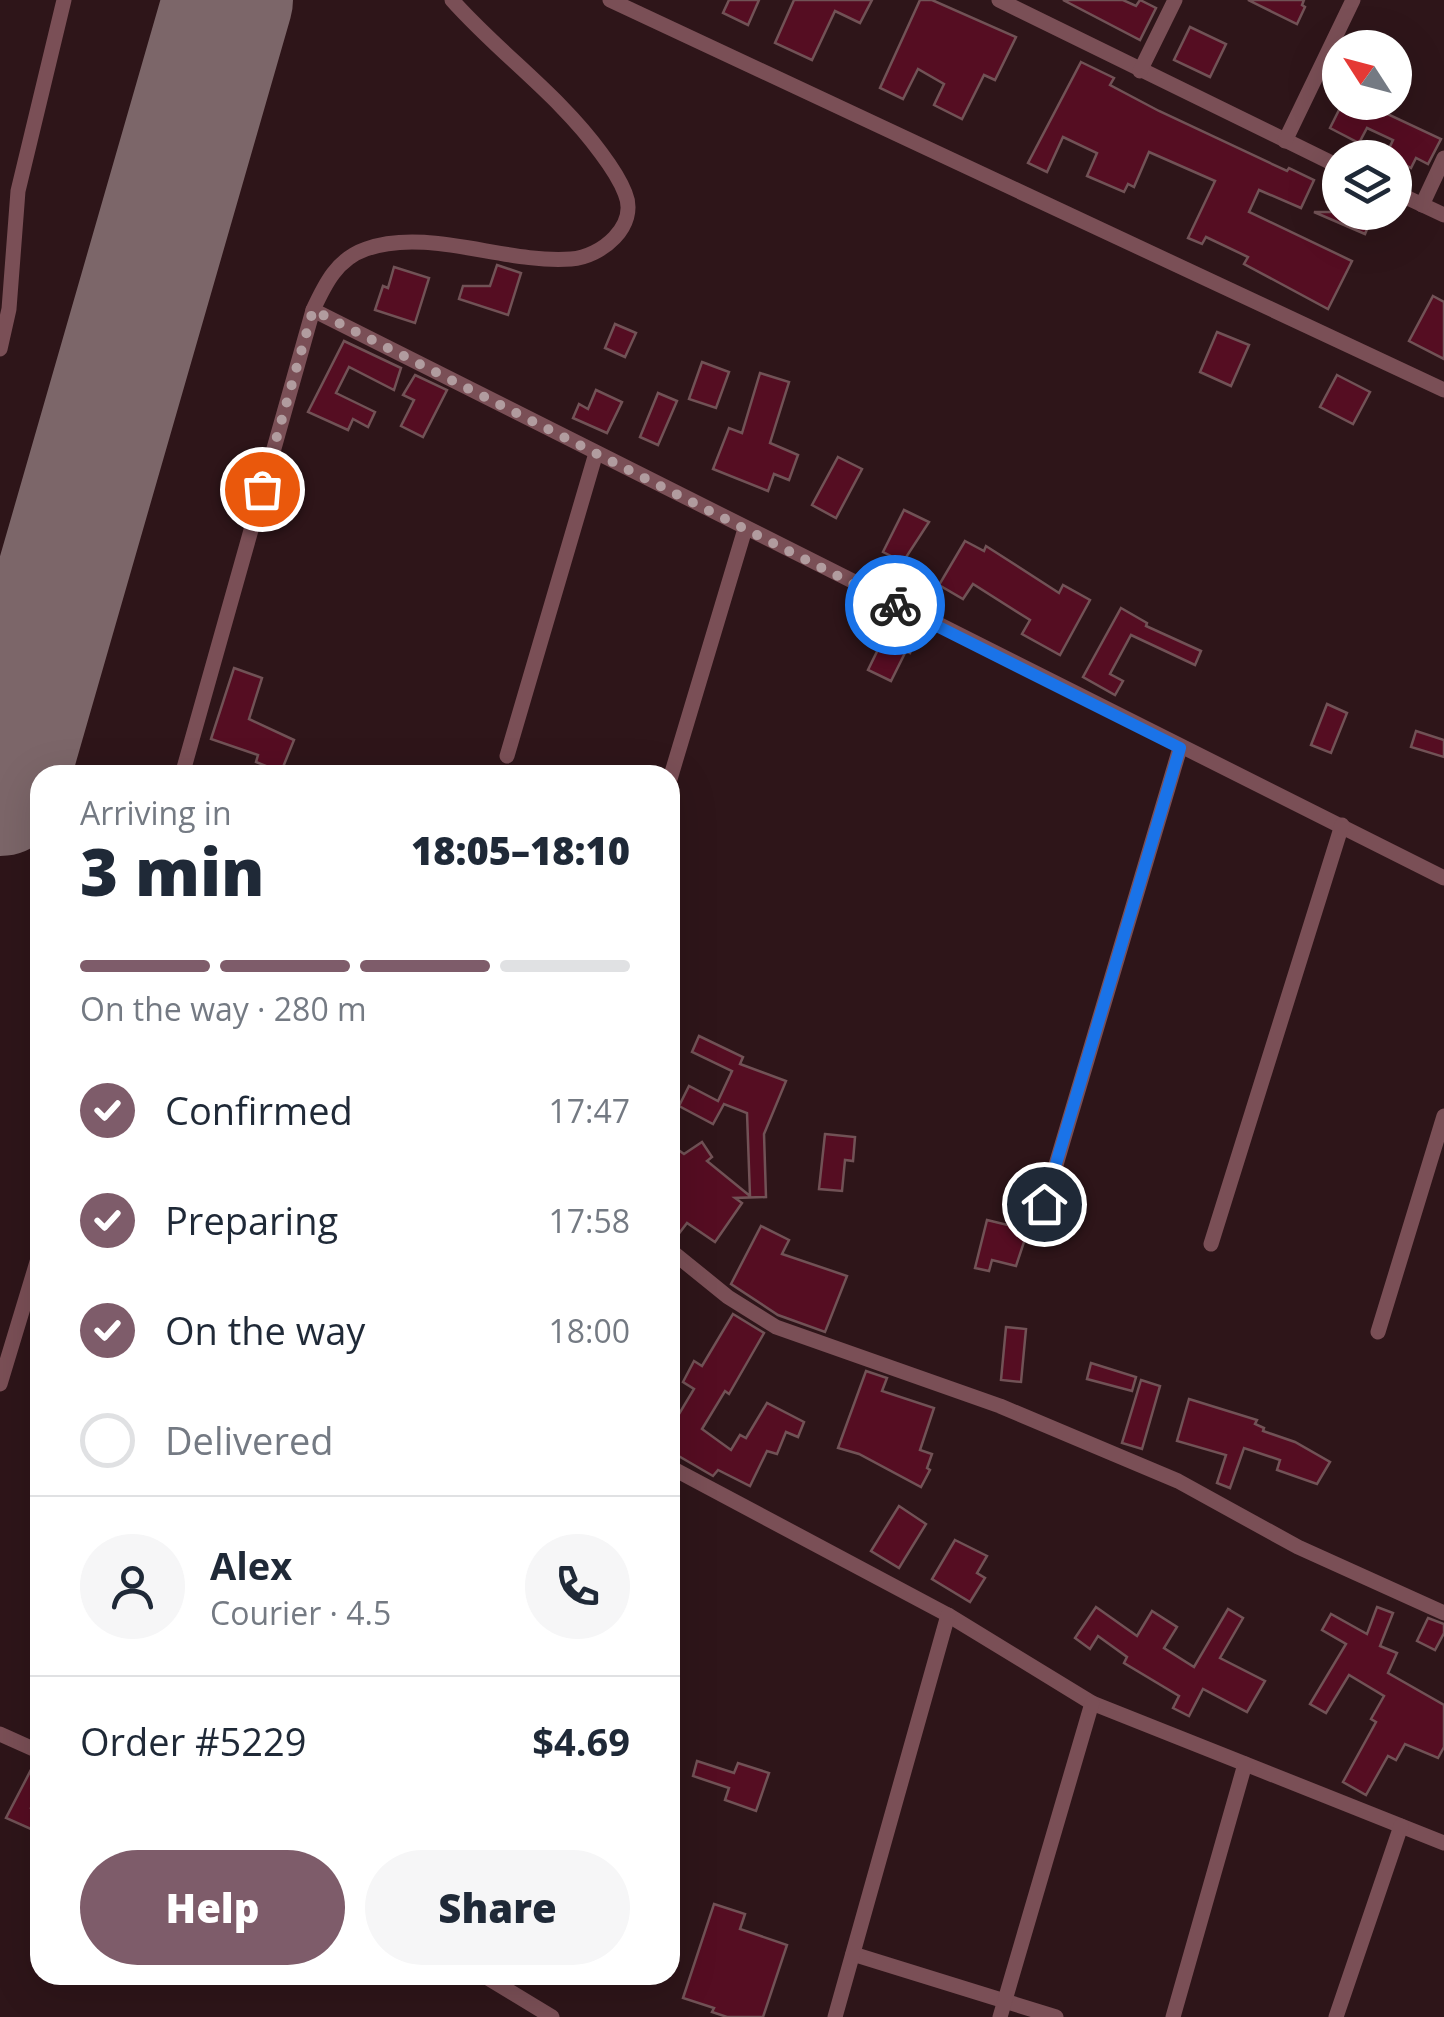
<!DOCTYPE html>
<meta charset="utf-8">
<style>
body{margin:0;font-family:"Open Sans",sans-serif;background:#f6f6f7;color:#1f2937;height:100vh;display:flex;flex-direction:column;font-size:38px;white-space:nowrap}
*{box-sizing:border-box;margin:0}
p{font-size:32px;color:#747a83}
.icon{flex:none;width:55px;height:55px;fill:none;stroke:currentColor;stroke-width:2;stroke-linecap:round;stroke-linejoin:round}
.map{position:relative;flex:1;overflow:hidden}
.sheet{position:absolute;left:30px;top:765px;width:650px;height:1220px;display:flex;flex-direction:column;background:#fff;border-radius:30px;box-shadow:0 10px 40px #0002}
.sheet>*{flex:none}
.needle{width:65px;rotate:306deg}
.tools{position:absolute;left:1322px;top:30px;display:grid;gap:20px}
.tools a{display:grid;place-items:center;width:90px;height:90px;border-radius:50%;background:#fff;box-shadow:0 10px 40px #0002;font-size:50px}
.pin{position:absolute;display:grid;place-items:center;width:85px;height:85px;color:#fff;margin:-42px;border:5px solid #fff;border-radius:50%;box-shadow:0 2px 10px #0007}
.courier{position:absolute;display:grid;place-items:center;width:100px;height:100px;margin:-50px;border:8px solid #1a73e8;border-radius:50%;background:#fff;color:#222;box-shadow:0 2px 12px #0007}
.overview em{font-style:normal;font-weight:800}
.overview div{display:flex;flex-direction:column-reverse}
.overview{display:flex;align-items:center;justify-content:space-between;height:170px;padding:0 50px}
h1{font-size:65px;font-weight:800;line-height:75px}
.bar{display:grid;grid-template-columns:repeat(4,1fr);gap:15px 10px;align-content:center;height:120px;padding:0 50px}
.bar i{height:12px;border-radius:8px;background:#e0e1e3}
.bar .selected{background:#7e5c6a}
.bar p{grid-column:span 4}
.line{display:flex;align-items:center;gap:25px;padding:0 50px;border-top:2px solid #e0e1e3}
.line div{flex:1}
.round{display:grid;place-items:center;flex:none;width:105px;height:105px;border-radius:52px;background:#f6f6f7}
ol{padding:0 50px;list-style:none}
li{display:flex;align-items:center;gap:30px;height:110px}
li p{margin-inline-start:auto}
li .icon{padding:10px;border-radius:50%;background:#7e5c6a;color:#fff;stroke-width:4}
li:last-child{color:#747a83}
li i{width:55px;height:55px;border:5px solid #e0e1e3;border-radius:50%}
.primary-button{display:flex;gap:20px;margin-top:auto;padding:20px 50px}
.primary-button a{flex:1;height:115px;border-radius:60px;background:#7e5c6a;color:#fff;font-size:40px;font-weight:800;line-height:115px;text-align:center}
.primary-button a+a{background:#f6f6f7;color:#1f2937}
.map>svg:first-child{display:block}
</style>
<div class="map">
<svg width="1444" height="2017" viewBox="0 0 1444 2017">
<rect width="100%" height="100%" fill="#2e1519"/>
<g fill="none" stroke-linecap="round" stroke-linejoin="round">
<polyline stroke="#7c6669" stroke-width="130" points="0,791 228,0"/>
</g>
<g fill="#550d22" stroke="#715256" stroke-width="2.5">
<polygon points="729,0 759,0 748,25 723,13"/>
<polygon points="794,0 872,0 860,23 835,11 812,60 775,43"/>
<polygon points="920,0 932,0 1016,37 995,80 984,75 962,119 934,105 944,84 918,69 903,99 880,88"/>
<polygon points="1063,0 1123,0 1136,6 1140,0 1156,8 1140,40"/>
<polygon points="1248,0 1304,0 1302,5 1305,7 1297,24"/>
<polygon points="1190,27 1226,44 1210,77 1174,60"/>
<polygon points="1081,62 1114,78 1110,85 1159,111 1287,171 1289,168 1314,180 1301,208 1259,190 1249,212 1352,261 1328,309 1244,264 1248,257 1206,237 1202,244 1188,238 1215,181 1149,152 1134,187 1128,184 1124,192 1087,176 1097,153 1063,137 1047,172 1028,163"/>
<polygon points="1343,102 1362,102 1441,139 1428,164 1416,158 1411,168 1386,155 1393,140 1367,128 1359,143 1330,128"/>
<polygon points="1314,212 1374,212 1365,234"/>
<polygon points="497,265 521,273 508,315 459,299 463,286 490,286"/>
<polygon points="394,267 429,278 415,323 375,310 383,286 388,288"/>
<polygon points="1433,296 1444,302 1444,359 1409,341"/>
<polygon points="615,324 636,333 625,357 605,348"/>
<polygon points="1217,332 1249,345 1231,386 1200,372"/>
<polygon points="344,341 401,368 394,390 349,367 336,393 375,412 368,427 353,419 348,430 308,412"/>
<polygon points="702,362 729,372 716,408 689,399"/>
<polygon points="760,373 789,382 770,443 798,455 789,480 774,474 768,491 713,469 729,428 742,433"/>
<polygon points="415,375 447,390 423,437 401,426 414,400 403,395"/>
<polygon points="1337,375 1370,392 1353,424 1320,407"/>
<polygon points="596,390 622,402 607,433 573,418 579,404 588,409"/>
<polygon points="658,393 677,401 658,445 640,437"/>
<polygon points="838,457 862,469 836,518 812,505"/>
<polygon points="904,510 929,522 903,562 883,552"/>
<polygon points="965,541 984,551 986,546 1059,593 1063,585 1090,600 1060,655 1022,634 1030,620 973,584 963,599 939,585"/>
<polygon points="1121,608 1147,623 1146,626 1201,651 1195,665 1131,635 1110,674 1123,681 1115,695 1083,677"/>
<polygon points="891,623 918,636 910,653 906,651 891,681 868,670"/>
<polygon points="234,668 262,678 249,719 294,740 281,772 256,762 258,755 211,739"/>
<polygon points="1327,704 1347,713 1331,753 1311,745"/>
<polygon points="1416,731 1444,740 1444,757 1411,747"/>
<polygon points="699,1036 743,1057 740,1064 786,1081 764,1134 766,1197 735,1198 742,1203 715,1242 687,1223 674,1240 670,1239 670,1144 684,1154 702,1142 712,1157 707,1161 750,1196 747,1113 724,1104 713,1124 679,1106 689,1086 718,1101 732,1071 692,1052"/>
<polygon points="825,1134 855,1137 853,1161 845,1160 842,1191 819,1189"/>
<polygon points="987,1220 1028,1230 1016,1266 992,1260 989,1271 975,1268"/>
<polygon points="761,1226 789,1240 782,1254 847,1276 825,1332 778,1315 731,1284"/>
<polygon points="733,1314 764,1333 729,1394 725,1391 702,1429 731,1450 740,1435 746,1438 767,1403 804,1422 798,1437 786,1432 777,1454 767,1451 750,1486 718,1470 713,1476 670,1451 670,1429 694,1389 683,1382 694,1361 702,1366"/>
<polygon points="1006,1327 1026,1329 1021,1382 1001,1380"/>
<polygon points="1091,1363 1136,1377 1132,1391 1087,1379"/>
<polygon points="866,1371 887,1378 882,1391 934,1408 920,1450 932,1454 927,1468 930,1470 921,1487 859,1454 838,1448"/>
<polygon points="1141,1380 1160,1386 1142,1449 1122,1443"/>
<polygon points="1189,1399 1257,1420 1255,1424 1264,1428 1263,1431 1295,1442 1330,1462 1317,1484 1277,1470 1280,1460 1244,1448 1230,1488 1217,1483 1226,1455 1177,1441"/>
<polygon points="899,1506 926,1524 899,1568 871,1551"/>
<polygon points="955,1540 987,1556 977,1573 985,1578 970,1602 932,1579"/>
<polygon points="1096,1607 1137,1636 1152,1611 1177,1627 1164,1648 1194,1667 1228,1609 1243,1618 1220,1658 1265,1681 1247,1712 1203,1689 1189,1716 1173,1708 1179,1696 1124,1663 1127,1657 1098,1636 1090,1649 1075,1638"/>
<polygon points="1377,1607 1393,1613 1380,1646 1397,1653 1388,1673 1444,1705 1444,1747 1438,1758 1405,1744 1396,1760 1388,1756 1366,1795 1343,1782 1376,1722 1371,1719 1384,1696 1349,1675 1326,1713 1310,1704 1346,1644 1322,1630 1331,1614 1367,1634"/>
<polygon points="1428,1618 1444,1624 1444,1633 1435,1650 1417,1641"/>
<polygon points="697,1761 734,1773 738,1763 769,1773 756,1811 725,1800 729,1788 693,1776"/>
<polygon points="35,1762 40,1763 40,1791 31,1808 40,1812 40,1833 6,1818"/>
<polygon points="714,1904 745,1914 740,1929 787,1945 763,2017 727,2017 712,2012 714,2008 683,1998"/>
</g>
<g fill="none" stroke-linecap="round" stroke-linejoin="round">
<g stroke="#7a4f56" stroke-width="15">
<polyline points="610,0 1444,390"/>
<polyline points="999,0 1340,167"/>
<polyline points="1140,71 1175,0"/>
<polyline points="1285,141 1353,0"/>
<polyline points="1395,192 1444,215"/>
<polyline points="1422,205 1444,158"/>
<polyline points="313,310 1444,878"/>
<polyline points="0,349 9,309 18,191 64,0"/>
<polyline points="507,756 596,453"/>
<path d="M182,775L313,310C325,284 337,259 366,249C428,227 506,264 571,259C601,257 639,226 625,193C620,180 610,165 601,153C559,95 500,54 452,0"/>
<polyline points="670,779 745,529"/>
<polyline points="1044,1205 1180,748"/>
<polyline points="1211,1244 1342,825"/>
<polyline points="670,1250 728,1297 776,1327 1000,1406 1178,1481 1298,1547 1444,1613"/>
<polyline points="1378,1332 1444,1116"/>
<polyline points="0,1384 40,1252"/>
<polyline points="670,1467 948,1615 1092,1703 1444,1843"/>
<polyline points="0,1734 40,1752"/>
<polyline points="853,1954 1056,2017"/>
<polyline points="483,1975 552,2017"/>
<polyline points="835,2017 948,1615"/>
<polyline points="1000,2017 1092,1703"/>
<polyline points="1173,2017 1245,1764"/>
<polyline points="1336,2017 1401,1826"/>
</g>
</g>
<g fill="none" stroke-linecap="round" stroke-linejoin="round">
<polyline stroke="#b19c9f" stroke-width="10" stroke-dasharray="0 18" points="262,489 313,310 895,605"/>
<polyline stroke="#1a73e8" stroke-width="12" points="895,605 1180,748 1044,1204"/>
</g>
</svg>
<div class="tools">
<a><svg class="needle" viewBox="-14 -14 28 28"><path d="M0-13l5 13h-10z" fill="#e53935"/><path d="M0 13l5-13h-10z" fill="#747a83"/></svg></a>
<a><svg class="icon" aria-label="layers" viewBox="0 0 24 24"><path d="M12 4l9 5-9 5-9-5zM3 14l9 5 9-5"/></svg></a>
</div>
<div class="pin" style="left:262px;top:489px;background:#ea580c"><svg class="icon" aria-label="bag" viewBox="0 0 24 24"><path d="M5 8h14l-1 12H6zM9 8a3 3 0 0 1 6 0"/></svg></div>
<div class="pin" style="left:1044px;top:1204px;background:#1f2937"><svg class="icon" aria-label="home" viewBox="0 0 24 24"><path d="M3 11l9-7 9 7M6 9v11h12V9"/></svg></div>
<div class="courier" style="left:895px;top:605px"><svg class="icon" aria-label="bike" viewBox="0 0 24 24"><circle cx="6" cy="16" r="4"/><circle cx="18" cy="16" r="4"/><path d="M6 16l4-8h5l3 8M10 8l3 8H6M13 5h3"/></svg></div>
<section class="sheet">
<div class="overview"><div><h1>3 min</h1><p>Arriving in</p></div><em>18:05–18:10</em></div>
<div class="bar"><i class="selected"></i><i class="selected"></i><i class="selected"></i><i></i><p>On the way · 280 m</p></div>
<ol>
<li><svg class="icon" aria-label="check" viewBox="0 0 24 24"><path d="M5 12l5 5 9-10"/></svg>Confirmed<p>17:47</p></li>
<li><svg class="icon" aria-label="check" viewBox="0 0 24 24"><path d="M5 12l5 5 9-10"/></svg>Preparing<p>17:58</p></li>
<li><svg class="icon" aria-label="check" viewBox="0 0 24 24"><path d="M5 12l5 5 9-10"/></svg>On the way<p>18:00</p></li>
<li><i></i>Delivered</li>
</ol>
<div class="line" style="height:180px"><a class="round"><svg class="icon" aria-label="person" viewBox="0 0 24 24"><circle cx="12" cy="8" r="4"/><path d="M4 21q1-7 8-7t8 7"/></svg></a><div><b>Alex</b><p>Courier · 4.5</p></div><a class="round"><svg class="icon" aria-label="phone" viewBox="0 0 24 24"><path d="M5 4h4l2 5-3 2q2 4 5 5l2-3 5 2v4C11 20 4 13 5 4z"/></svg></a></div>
<div class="line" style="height:130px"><div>Order #5229</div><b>$4.69</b></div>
<div class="primary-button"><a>Help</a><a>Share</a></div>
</section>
</div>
